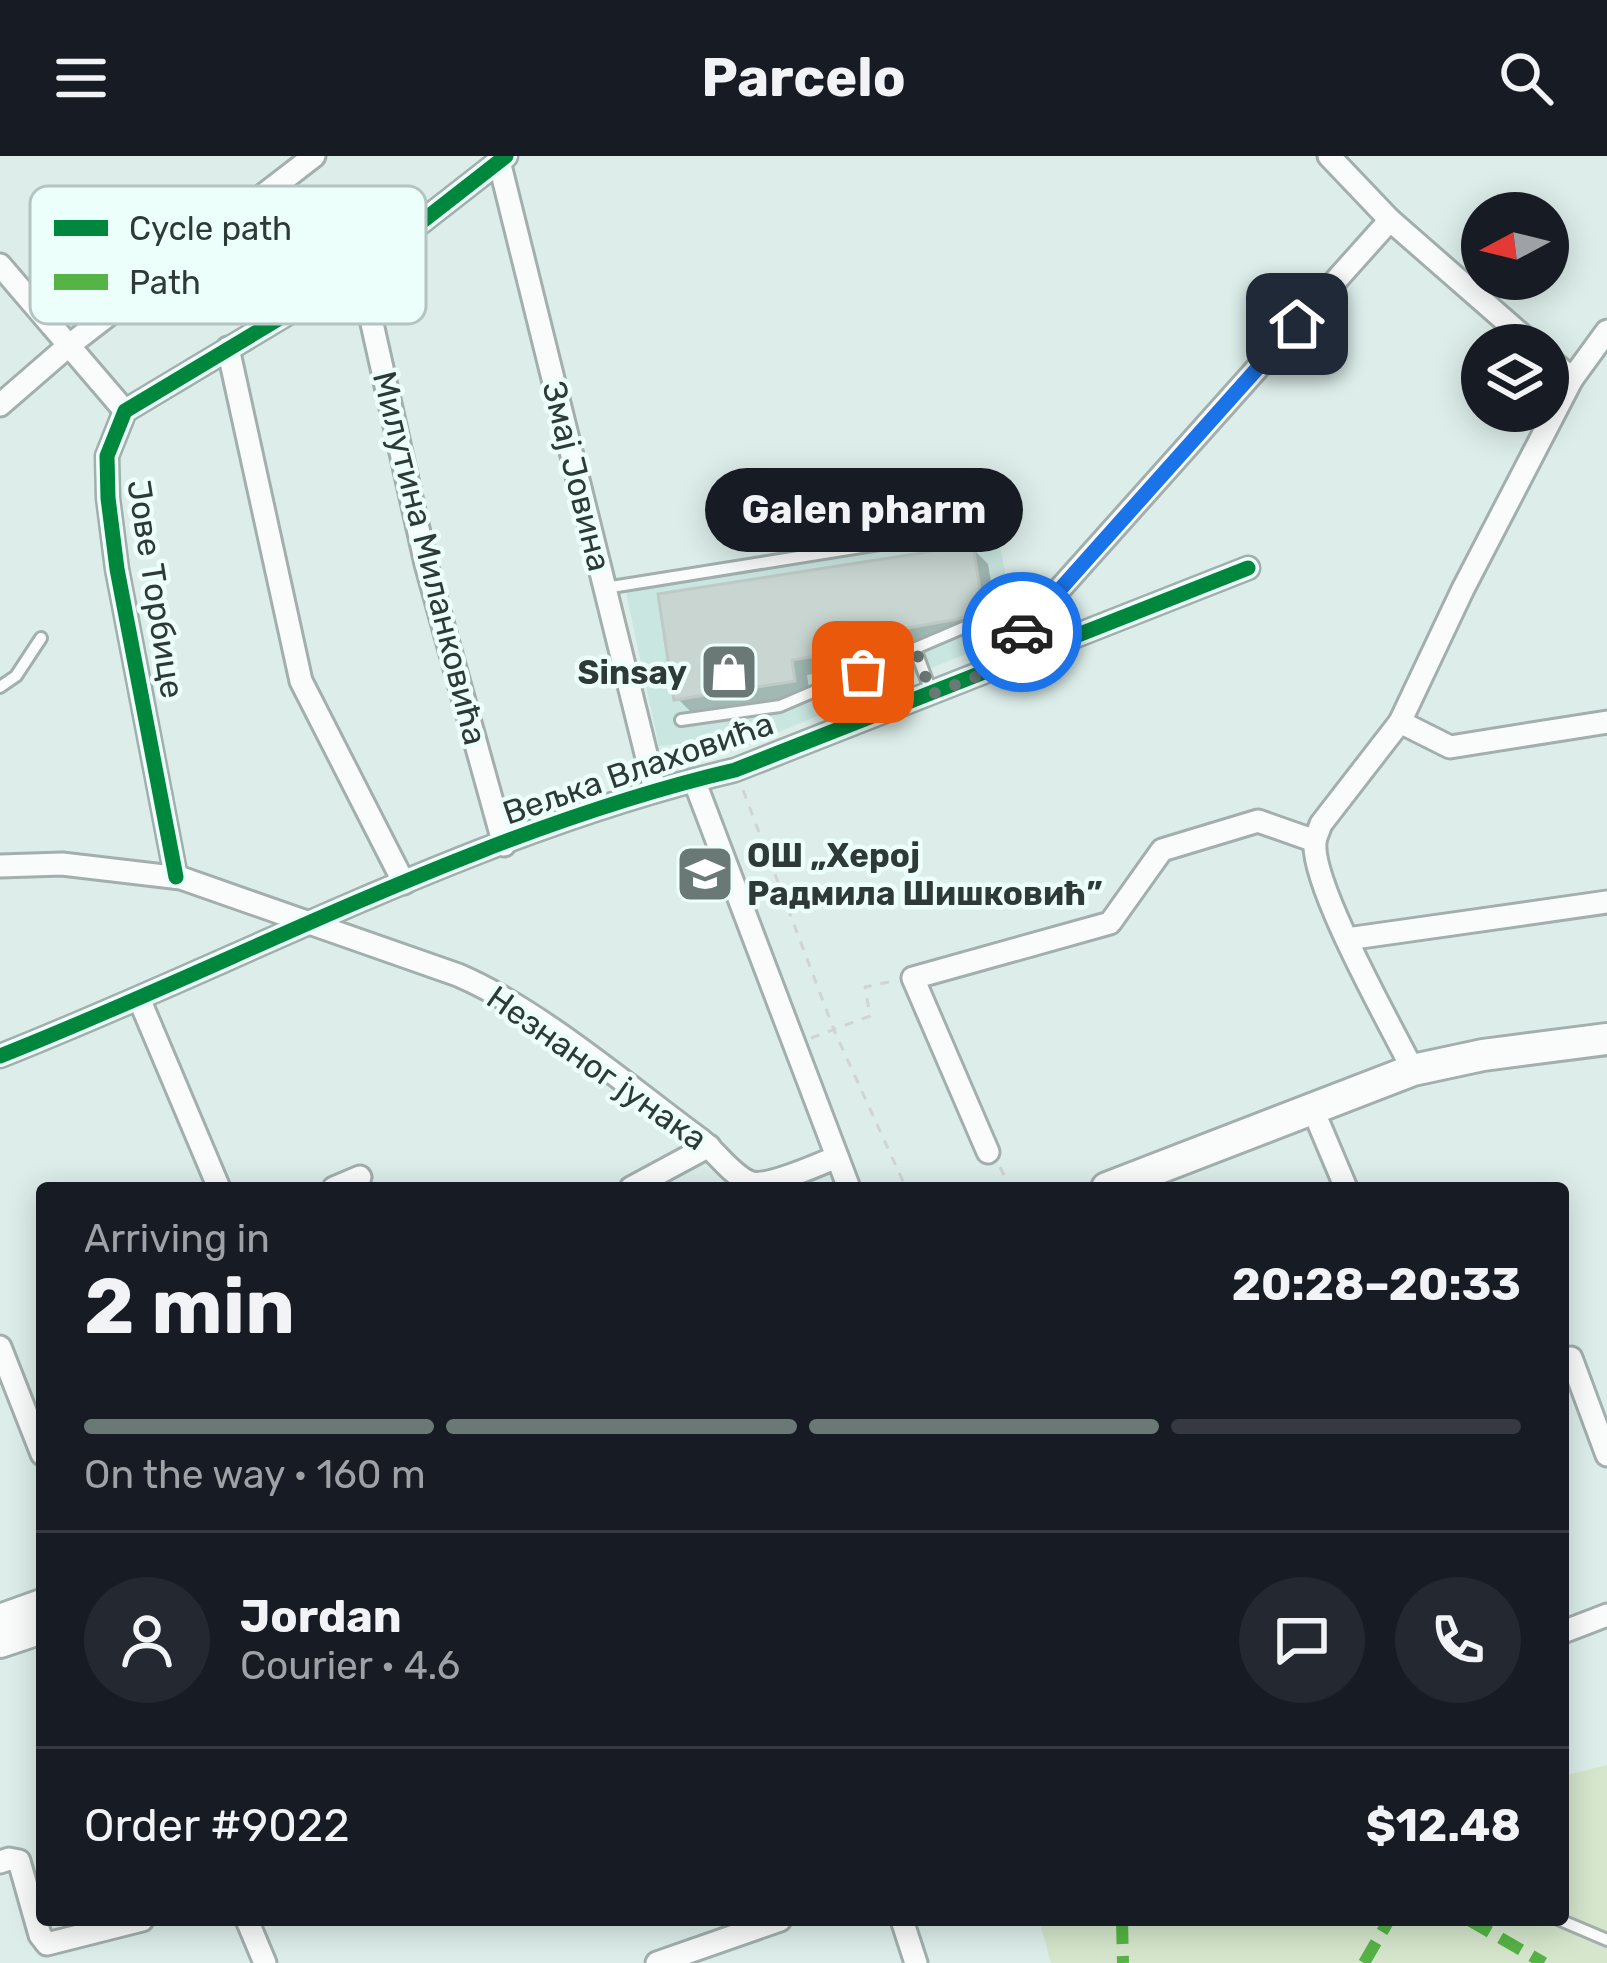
<!DOCTYPE html>
<meta charset="utf-8">
<style>
body{margin:0;font-family:Rubik,sans-serif;background:#242831;color:#f1f3f6;height:100vh;display:flex;flex-direction:column;font-size:45px;white-space:nowrap}
*{box-sizing:border-box;margin:0}
p{font-size:39px;color:#9ea1a6}
.icon{flex:none;width:66px;height:66px;fill:none;stroke:currentColor;stroke-width:2;stroke-linecap:round;stroke-linejoin:round}
.map{position:relative;flex:1;overflow:hidden}
.sheet{position:absolute;left:36px;top:1026px;width:1533px;height:744px;display:flex;flex-direction:column;background:#171b24;border-radius:12px;box-shadow:0 6px 30px #0003}
.sheet>*{flex:none}
.needle{width:78px;rotate:263deg}
.tools{position:absolute;left:1461px;top:36px;display:grid;gap:24px}
.tools a{display:grid;place-items:center;width:108px;height:108px;border-radius:50%;background:#171b24;box-shadow:0 6px 30px #0003;font-size:60px}
.pin{position:absolute;display:grid;place-items:center;width:102px;height:102px;color:#fff;margin:-51px;border-radius:24px;box-shadow:0 6px 18px #0006}
.courier{position:absolute;display:grid;place-items:center;width:120px;height:120px;margin:-60px;border:9px solid #1a73e8;border-radius:50%;background:#fff;color:#222;box-shadow:0 3px 15px #0007}
.bubble{position:absolute;height:84px;border-radius:42px;background:#171b24;box-shadow:0 6px 30px #0003;font-size:39px;font-weight:700;line-height:84px;text-align:center}
.head em{font-style:normal;font-weight:700}
.head div{display:flex;flex-direction:column-reverse}
.head{display:flex;align-items:center;justify-content:space-between;height:204px;padding:0 48px}
h1{font-size:78px;font-weight:700;line-height:90px}
.bar{display:grid;grid-template-columns:repeat(4,1fr);gap:18px 12px;align-content:center;height:144px;padding:0 48px}
.bar i{height:15px;border-radius:9px;background:#363941}
.bar .current{background:#6b7976}
.bar p{grid-column:span 4}
.line{display:flex;align-items:center;gap:30px;padding:0 48px;border-top:3px solid #363941}
.line div{flex:1}
.round{display:grid;place-items:center;flex:none;width:126px;height:126px;border-radius:63px;background:#242831}
header{display:flex;justify-content:space-between;align-items:center;height:156px;padding:0 48px;background:#171b24;font-size:54px;font-weight:700}
.map>svg:first-child{display:block}
</style>
<header><svg class="icon" aria-label="menu" viewBox="0 0 24 24"><path d="M4 6h16M4 12h16M4 18h16"/></svg>Parcelo<svg class="icon" aria-label="search" viewBox="0 0 24 24"><circle cx="10" cy="10" r="6"/><path d="M15 15l6 6"/></svg></header>
<div class="map">
<svg width="1607" height="1807" viewBox="0 0 1607 1807">
<rect width="100%" height="100%" fill="#ddeeea"/>
<polygon fill="#cae6e0" points="993,357 1013,455 975,494 772,579 659,590 623,423"/>
<polygon fill="#d5e6cc" points="1607,1609 1607,1807 1051,1807 1039,1764 1563,1764 1563,1620"/>
<polygon fill="#0003" points="972,392 988,408 998,469 975,478 915,488 917,502 807,519 810,540 693,558 677,542"/>
<polygon fill="#c8d5d0" stroke="#bfcac6" stroke-width="3" points="973,389 983,453 958,463 901,473 903,486 792,504 795,525 674,544 658,438"/>
<g fill="none" stroke-linecap="round" stroke-linejoin="round">
<defs>
<g id="service">
<polyline points="605,432 967,374"/>
<polyline points="915,493 932,538"/>
<polyline points="0,531 16,520 41,482"/>
<polyline points="681,564 780,550 986,462"/>
<polyline points="1560,1764 1607,1784"/>
</g>
<g id="minor">
<polyline points="1329,0 1390,64 1533,189"/>
<polyline points="499,5 655,634"/>
<polyline points="0,109 125,255"/>
<polyline points="360,114 426,408 504,689"/>
<polyline points="228,192 301,525 404,727"/>
<polyline points="1548,202 1572,223"/>
<polyline points="0,249 67,191 314,0"/>
<polyline points="990,511 1390,64"/>
<polyline points="1400,566 1450,591 1607,566"/>
<polyline points="694,624 849,1032"/>
<path d="M0,710L62,708L181,722L458,819C538,853 630,932 701,984C716,996 732,1019 749,1026C766,1033 819,1008 837,1001"/>
<polyline points="176,721 117,413 108,342 107,300 125,255 360,114 506,0"/>
<polyline points="1347,783 1607,746"/>
<polyline points="140,845 219,1032"/>
<path d="M0,900C243,804 479,674 735,614L1248,412"/>
<path d="M1413,914C1391,870 1311,729 1315,686C1315,683 1320,671 1321,668L1400,566L1463,433L1572,223L1607,175"/>
<polyline points="1319,968 1346,1032"/>
<polyline points="988,996 913,822 1110,767 1162,694 1258,665 1315,685"/>
<polyline points="334,1032 360,1021"/>
<polyline points="631,1032 709,990"/>
<polyline points="0,1191 42,1298"/>
<polyline points="1563,1205 1571,1202 1607,1299"/>
<polyline points="1563,1476 1607,1459"/>
<polyline points="0,1706 9,1703 19,1705 40,1779 47,1788 142,1764"/>
<polyline points="247,1764 265,1807"/>
<polyline points="902,1764 916,1807"/>
<polyline points="657,1807 780,1764"/>
</g>
<g id="secondary">
<polyline points="1107,1032 1413,914 1483,899 1607,883"/>
<polyline points="0,1464 42,1449"/>
<polyline points="0,1486 42,1472"/>
</g>
</defs>
<use href="#service" stroke="#a2afac" stroke-width="16"/>
<use href="#minor" stroke="#a2afac" stroke-width="27"/>
<use href="#secondary" stroke="#a2afac" stroke-width="36"/>
<g stroke="#d0d4d4" stroke-width="3" stroke-dasharray="9 9" stroke-linecap="butt">
<polyline points="743,634 834,874 906,1032"/>
<polyline points="811,882 870,860 865,831 894,825"/>
<polyline points="1000,1011 1010,1032"/>
</g>
<use href="#service" stroke="#fafcfc" stroke-width="10"/>
<use href="#minor" stroke="#fafcfc" stroke-width="21"/>
<use href="#secondary" stroke="#fafcfc" stroke-width="30"/>
<g stroke="#56b346" stroke-width="12" stroke-dasharray="24 12" stroke-linecap="butt">
<polyline points="1122,1764 1123,1807"/>
<polyline points="1469,1764 1544,1807"/>
<polyline points="1364,1807 1389,1764"/>
</g>
<defs>
<g id="cycleway">
<polyline points="176,721 117,413 108,342 107,300 125,255 360,114 506,0"/>
<path d="M0,900C243,804 479,674 735,614L1248,412"/>
</g>
</defs>
<use href="#cycleway" stroke="#edfffb" stroke-width="22"/>
<use href="#cycleway" stroke="#00873e" stroke-width="15"/>
</g>
<g fill="none" stroke-linecap="round" stroke-linejoin="round">
<polyline stroke="#6b7976" stroke-width="12" stroke-dasharray="0 21.6" points="863,516 915,493 932,538 985,517 1022,476"/>
<polyline stroke="#1a73e8" stroke-width="15" points="1022,476 1297,168"/>
</g>
<defs>
<symbol id="shop-square" viewBox="-11 -11 22 22"><rect x="-9" y="-9" width="18" height="18" rx="4" fill="#6b7976" stroke="#edfffb"/><path d="M-5-2.5h2.3a2.7 3.5 0 0 1 5.4 0H5L5.5 6h-11ZM-1.5-2.5h3a1.5 2.3 0 0 0-3 0Z" fill="#fff"/></symbol>
<symbol id="school-square" viewBox="-11 -11 22 22"><rect x="-9" y="-9" width="18" height="18" rx="4" fill="#6b7976" stroke="#edfffb"/><path d="M0-5L7-2L0 1L-7-2ZM-4 1L0 2.5L4 1V4Q0 6-4 4Z" fill="#fff"/></symbol>
</defs>
<g fill-rule="evenodd">
<use href="#shop-square" x="696" y="483" width="66" height="66"/>
<use href="#school-square" x="672" y="685" width="66" height="66"/>
</g>
<g text-anchor="middle" dominant-baseline="central" stroke-width="9" stroke-linejoin="round" paint-order="stroke">
<g font-size="33" fill="#2e3a37" stroke="#edfffb">
<text transform="translate(577 320) rotate(76)">Змај Јовина</text>
<text transform="translate(430 402) rotate(76)">Милутина Миланковића</text>
<text transform="translate(156 433) rotate(81)">Јове Торбице</text>
<text transform="translate(638 612) rotate(-19)">Вељка Влаховића</text>
<text transform="translate(597 912) rotate(35)">Незнаног јунака</text>
</g>
<g font-size="33" font-weight="bold" fill="#2e3a37" stroke="#edfffb" text-anchor="end">
<text x="687" y="516">Sinsay</text>
<text x="747" y="699" text-anchor="start">ОШ „Херој<tspan x="747" dy="38">Радмила Шишковић”</tspan></text>
</g>
</g>
<rect x="30" y="30" width="396" height="138" rx="18" fill="#edfffb" stroke="#b4c4c0" stroke-width="3"/>
<rect x="54" y="64" width="54" height="16" fill="#00873e"/>
<rect x="54" y="118" width="54" height="16" fill="#56b346"/>
<g font-size="33" fill="#2e3a37">
<text x="129" y="84">Cycle path</text>
<text x="129" y="138">Path</text>
</g>
</svg>
<div class="tools">
<a><svg class="needle" viewBox="-14 -14 28 28"><path d="M0-13l5 13h-10z" fill="#e53935"/><path d="M0 13l5-13h-10z" fill="#9ea1a6"/></svg></a>
<a><svg class="icon" aria-label="layers" viewBox="0 0 24 24"><path d="M12 4l9 5-9 5-9-5zM3 14l9 5 9-5"/></svg></a>
</div>
<div class="pin" style="left:863px;top:516px;background:#ea580c"><svg class="icon" aria-label="bag" viewBox="0 0 24 24"><path d="M5 8h14l-1 12H6zM9 8a3 3 0 0 1 6 0"/></svg></div>
<div class="pin" style="left:1297px;top:168px;background:#1f2937"><svg class="icon" aria-label="home" viewBox="0 0 24 24"><path d="M3 11l9-7 9 7M6 9v11h12V9"/></svg></div>
<div class="courier" style="left:1022px;top:476px"><svg class="icon" aria-label="car" viewBox="0 0 24 24"><path d="M5 17H2v-5l4-1 3-4h7l3 4 3 1v5h-3M9 17h6M6 11h13"/><circle cx="7" cy="17" r="2"/><circle cx="17" cy="17" r="2"/></svg></div>
<div class="bubble" style="left:705px;top:312px;width:318px">Galen pharm</div>
<section class="sheet">
<div class="head"><div><h1>2 min</h1><p>Arriving in</p></div><em>20:28–20:33</em></div>
<div class="bar"><i class="current"></i><i class="current"></i><i class="current"></i><i></i><p>On the way · 160 m</p></div>
<div class="line" style="height:216px"><a class="round"><svg class="icon" aria-label="person" viewBox="0 0 24 24"><circle cx="12" cy="8" r="4"/><path d="M4 21q1-7 8-7t8 7"/></svg></a><div><b>Jordan</b><p>Courier · 4.6</p></div><a class="round"><svg class="icon" aria-label="chat" viewBox="0 0 24 24"><path d="M4 5h16v11H9l-5 4z"/></svg></a><a class="round"><svg class="icon" aria-label="phone" viewBox="0 0 24 24"><path d="M5 4h4l2 5-3 2q2 4 5 5l2-3 5 2v4C11 20 4 13 5 4z"/></svg></a></div>
<div class="line" style="height:156px"><div>Order #9022</div><b>$12.48</b></div>
</section>
</div>
